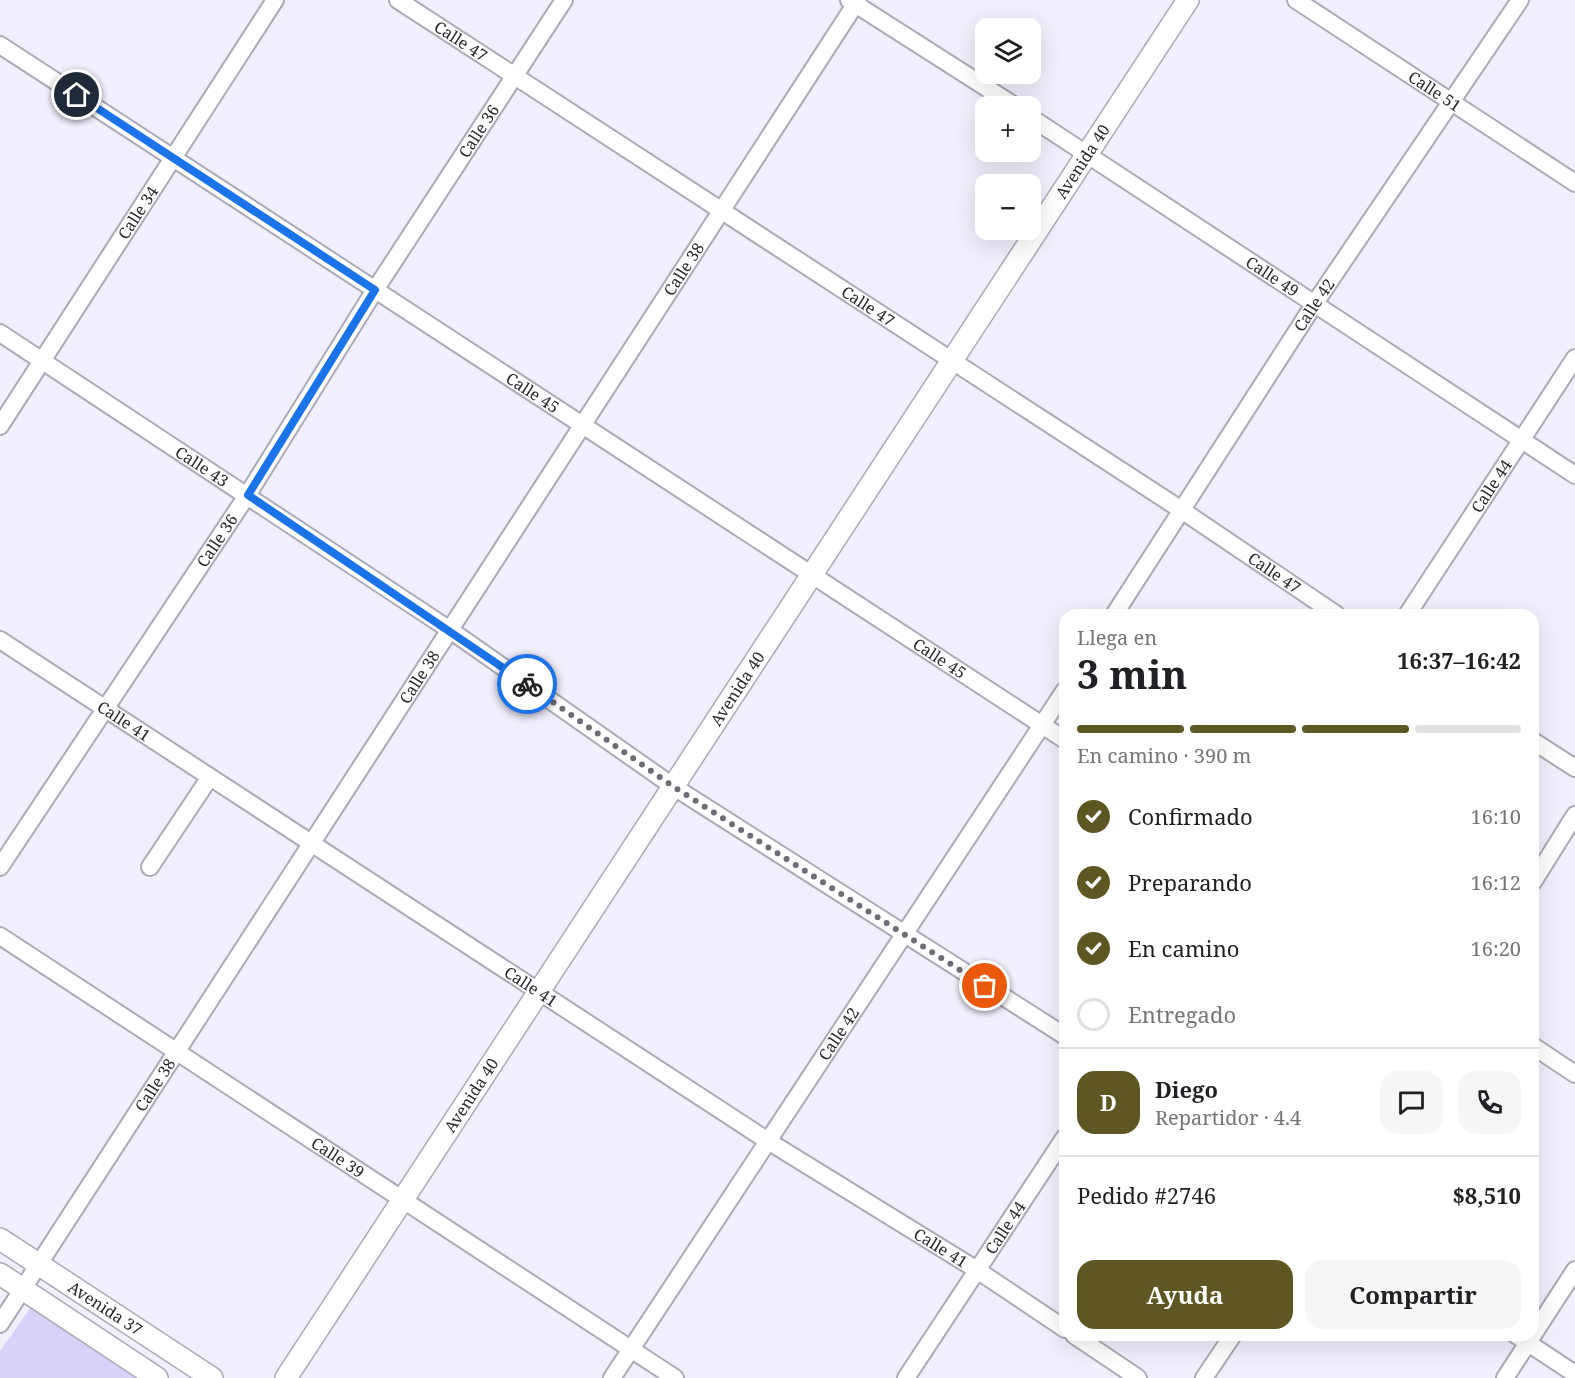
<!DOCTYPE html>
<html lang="es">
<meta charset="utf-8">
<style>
body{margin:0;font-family:"Noto Serif",serif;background:#f6f6f6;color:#202124;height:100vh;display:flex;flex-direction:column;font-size:22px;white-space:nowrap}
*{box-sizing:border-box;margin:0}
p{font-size:20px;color:#757577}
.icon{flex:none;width:33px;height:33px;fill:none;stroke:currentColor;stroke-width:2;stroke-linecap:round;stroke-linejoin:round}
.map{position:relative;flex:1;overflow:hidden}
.details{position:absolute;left:1059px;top:609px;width:480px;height:732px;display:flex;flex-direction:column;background:#fff;border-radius:18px;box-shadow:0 6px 24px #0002}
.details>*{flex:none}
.buttons{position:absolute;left:975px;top:18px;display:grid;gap:12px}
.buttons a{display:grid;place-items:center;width:66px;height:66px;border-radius:12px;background:#fff;box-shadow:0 6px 24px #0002;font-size:30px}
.pin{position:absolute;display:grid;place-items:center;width:51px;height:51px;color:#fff;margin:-26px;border:3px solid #fff;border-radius:50%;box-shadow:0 2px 6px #0007}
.courier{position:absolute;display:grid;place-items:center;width:60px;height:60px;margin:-30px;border:4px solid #1a73e8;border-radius:50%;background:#fff;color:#222;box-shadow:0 2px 8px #0007}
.head em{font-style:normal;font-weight:700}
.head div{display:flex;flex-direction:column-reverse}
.head{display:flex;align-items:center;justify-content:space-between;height:102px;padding:0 18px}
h1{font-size:39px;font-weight:700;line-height:45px}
.bar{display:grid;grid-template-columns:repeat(4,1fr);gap:9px 6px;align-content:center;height:72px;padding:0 18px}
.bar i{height:8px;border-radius:4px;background:#e0e0e0}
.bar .current{background:#5e5724}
.bar p{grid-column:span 4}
.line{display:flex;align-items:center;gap:15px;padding:0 18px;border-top:2px solid #e0e0e0}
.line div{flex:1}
.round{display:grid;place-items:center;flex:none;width:63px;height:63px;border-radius:18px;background:#f6f6f6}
ol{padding:0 18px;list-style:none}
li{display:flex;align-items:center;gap:18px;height:66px}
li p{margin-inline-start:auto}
li .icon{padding:6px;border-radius:50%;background:#5e5724;color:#fff;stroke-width:4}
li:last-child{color:#757577}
li i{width:33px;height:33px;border:3px solid #e0e0e0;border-radius:50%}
.cta{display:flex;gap:12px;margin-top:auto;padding:12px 18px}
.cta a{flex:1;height:69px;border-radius:18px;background:#5e5724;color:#fff;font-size:24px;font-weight:700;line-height:69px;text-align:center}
.cta a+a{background:#f6f6f6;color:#202124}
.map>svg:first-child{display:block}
</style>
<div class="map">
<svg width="1575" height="1378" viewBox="0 0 1575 1378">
<rect width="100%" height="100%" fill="#f1effc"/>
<polygon fill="#d8d3fb" points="31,1307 137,1378 0,1378 0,1351"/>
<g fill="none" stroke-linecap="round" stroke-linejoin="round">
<defs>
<g id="minor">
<path id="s1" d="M398,0L1183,511L1337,615"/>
<polyline points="849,0 1015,106"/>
<path id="s2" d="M1296,0L1575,183"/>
<path id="s3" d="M0,45L1065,740"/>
<path id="s4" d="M1030,117L1575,475"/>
<path id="s5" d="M0,333L450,630L674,787L1065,1036"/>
<path id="s6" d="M0,426L275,0"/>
<path id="s7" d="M1114,615L1315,303L1520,0"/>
<path id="s8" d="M1407,615L1575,358"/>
<path id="s9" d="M0,640L768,1141L977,1270L1065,1329"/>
<polyline points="1533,741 1575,768"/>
<path id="s10" d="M0,867L248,494L375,290L564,0"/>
<polyline points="150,867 210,777"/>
<polyline points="1533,882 1575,815"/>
<path id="s11" d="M0,936L675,1378"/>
<polyline points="1533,1046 1575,1074"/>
<path id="s12" d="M0,1324L858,0"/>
<polyline points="1074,1335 1138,1378"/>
<polyline points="1516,1335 1575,1374"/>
<path id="s13" d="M612,1378L1065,690"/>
<path id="s14" d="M906,1378L1065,1137"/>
<polyline points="1204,1378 1233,1335"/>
<polyline points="1505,1378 1575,1270"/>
</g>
<g id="major">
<path id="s15" d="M0,1239L212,1378"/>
<polyline points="0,1274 157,1378"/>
<path id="s16" d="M286,1378L1188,0"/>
</g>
</defs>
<use href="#minor" stroke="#abaab6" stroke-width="20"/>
<use href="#major" stroke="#abaab6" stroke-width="24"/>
<use href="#minor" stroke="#fff" stroke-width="16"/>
<use href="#major" stroke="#fff" stroke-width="21"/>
</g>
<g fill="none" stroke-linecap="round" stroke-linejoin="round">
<polyline stroke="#6e6d75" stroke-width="6" stroke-dasharray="0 10.8" points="527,684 674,787 985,986"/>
<polyline stroke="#1a73e8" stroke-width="8" points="77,95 375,290 248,495 527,684"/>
</g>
<g text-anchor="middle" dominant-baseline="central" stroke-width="6" stroke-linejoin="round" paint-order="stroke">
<g font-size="16" fill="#28272c" stroke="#fff">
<text stroke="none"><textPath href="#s1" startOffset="75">Calle 47</textPath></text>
<text stroke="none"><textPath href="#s2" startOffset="166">Calle 51</textPath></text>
<text stroke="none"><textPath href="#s10" startOffset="878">Calle 36</textPath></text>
<text stroke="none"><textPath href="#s16" startOffset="1454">Avenida 40</textPath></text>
<text stroke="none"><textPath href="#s6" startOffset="254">Calle 34</textPath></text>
<text stroke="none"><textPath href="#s12" startOffset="1257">Calle 38</textPath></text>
<text stroke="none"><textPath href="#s4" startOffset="290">Calle 49</textPath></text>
<text stroke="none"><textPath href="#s7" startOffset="369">Calle 42</textPath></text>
<text stroke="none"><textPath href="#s1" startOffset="561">Calle 47</textPath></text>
<text stroke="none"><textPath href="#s3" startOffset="636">Calle 45</textPath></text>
<text stroke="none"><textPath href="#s5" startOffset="242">Calle 43</textPath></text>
<text stroke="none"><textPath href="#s8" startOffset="154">Calle 44</textPath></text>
<text stroke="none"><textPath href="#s10" startOffset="392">Calle 36</textPath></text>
<text stroke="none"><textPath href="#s1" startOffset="1047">Calle 47</textPath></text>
<text stroke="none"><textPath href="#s3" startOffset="1122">Calle 45</textPath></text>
<text stroke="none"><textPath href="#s12" startOffset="771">Calle 38</textPath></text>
<text stroke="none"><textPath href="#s16" startOffset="824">Avenida 40</textPath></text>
<text stroke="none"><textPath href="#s9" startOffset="148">Calle 41</textPath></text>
<text stroke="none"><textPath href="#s9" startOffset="634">Calle 41</textPath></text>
<text stroke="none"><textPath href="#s13" startOffset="412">Calle 42</textPath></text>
<text stroke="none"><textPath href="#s12" startOffset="285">Calle 38</textPath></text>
<text stroke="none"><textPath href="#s16" startOffset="338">Avenida 40</textPath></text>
<text stroke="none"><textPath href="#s11" startOffset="404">Calle 39</textPath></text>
<text stroke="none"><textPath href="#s14" startOffset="180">Calle 44</textPath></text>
<text stroke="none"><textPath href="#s9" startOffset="1120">Calle 41</textPath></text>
<text stroke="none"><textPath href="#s15" startOffset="126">Avenida 37</textPath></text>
</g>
</g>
</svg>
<div class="buttons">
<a><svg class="icon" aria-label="layers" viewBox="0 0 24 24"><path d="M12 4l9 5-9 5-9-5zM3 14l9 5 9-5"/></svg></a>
<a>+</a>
<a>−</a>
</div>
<div class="pin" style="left:985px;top:986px;background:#ea580c"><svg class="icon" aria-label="bag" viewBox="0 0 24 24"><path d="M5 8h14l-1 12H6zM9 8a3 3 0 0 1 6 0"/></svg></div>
<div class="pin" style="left:77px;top:95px;background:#1f2937"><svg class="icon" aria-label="home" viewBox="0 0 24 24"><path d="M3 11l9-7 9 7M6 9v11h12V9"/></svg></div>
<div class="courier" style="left:527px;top:684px"><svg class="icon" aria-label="bike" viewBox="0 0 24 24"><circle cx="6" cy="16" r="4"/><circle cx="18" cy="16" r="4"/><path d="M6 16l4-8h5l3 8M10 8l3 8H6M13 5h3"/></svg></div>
<section class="details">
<div class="head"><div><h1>3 min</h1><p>Llega en</p></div><em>16:37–16:42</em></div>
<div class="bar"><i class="current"></i><i class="current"></i><i class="current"></i><i></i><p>En camino · 390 m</p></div>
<ol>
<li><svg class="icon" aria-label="check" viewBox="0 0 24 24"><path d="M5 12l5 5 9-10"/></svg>Confirmado<p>16:10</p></li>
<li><svg class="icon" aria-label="check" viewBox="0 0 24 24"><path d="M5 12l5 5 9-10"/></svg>Preparando<p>16:12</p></li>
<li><svg class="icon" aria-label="check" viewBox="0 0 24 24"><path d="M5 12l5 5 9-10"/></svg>En camino<p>16:20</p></li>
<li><i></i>Entregado</li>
</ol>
<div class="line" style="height:108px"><b class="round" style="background:#5e5724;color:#fff">D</b><div><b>Diego</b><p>Repartidor · 4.4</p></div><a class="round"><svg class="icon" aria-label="chat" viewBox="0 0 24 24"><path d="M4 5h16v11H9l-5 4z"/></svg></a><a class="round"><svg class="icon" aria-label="phone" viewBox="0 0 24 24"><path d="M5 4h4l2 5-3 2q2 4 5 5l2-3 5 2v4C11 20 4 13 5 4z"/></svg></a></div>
<div class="line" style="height:78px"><div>Pedido #2746</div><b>$8,510</b></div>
<div class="cta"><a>Ayuda</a><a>Compartir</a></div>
</section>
</div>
